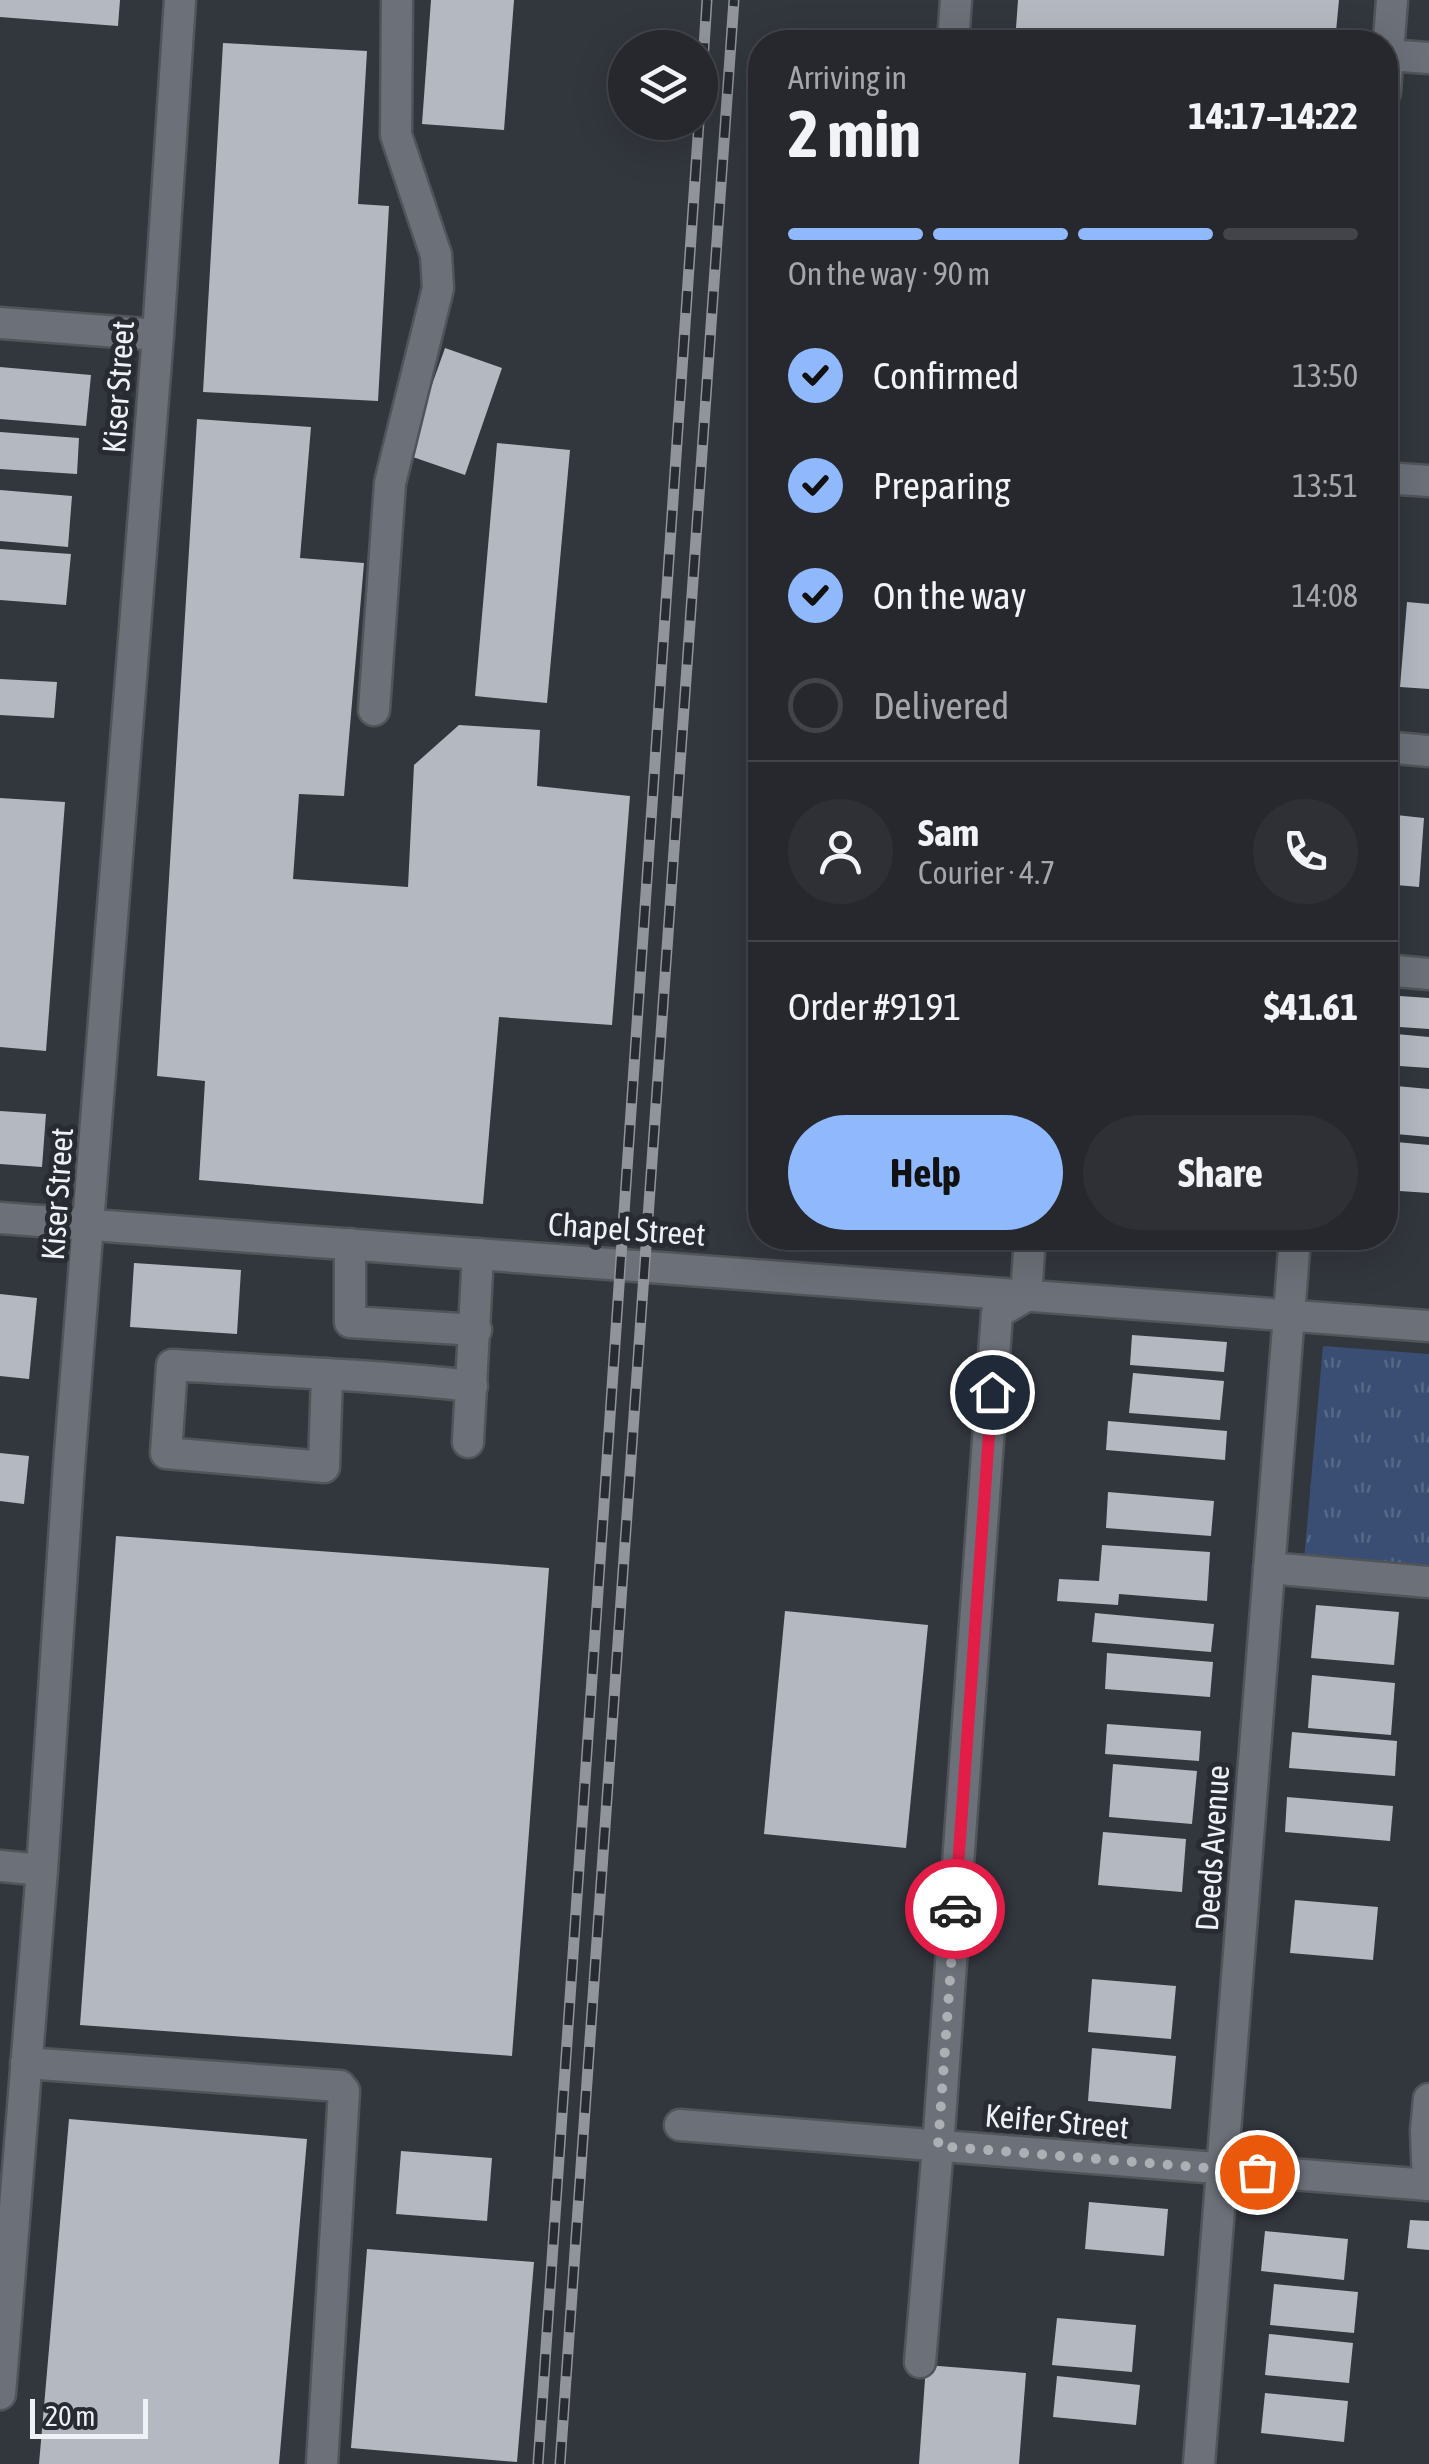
<!DOCTYPE html>
<meta charset="utf-8">
<style>
body{margin:0;font-family:"Asap Condensed",sans-serif;background:#2e3036;color:#f1f3f6;height:100vh;display:flex;flex-direction:column;font-size:38px;white-space:nowrap}
*{box-sizing:border-box;margin:0}
p{font-size:32px;color:#a4a6aa}
.icon{flex:none;width:55px;height:55px;fill:none;stroke:currentColor;stroke-width:2;stroke-linecap:round;stroke-linejoin:round}
.map{position:relative;flex:1;overflow:hidden}
.sheet{position:absolute;left:748px;top:30px;width:650px;height:1220px;display:flex;flex-direction:column;background:#26282e;border-radius:40px;box-shadow:0 10px 40px #0002,0 0 0 2px #42444a}
.sheet>*{flex:none}
.tools{position:absolute;left:608px;top:30px;display:grid;gap:20px}
.tools a{display:grid;place-items:center;width:110px;height:110px;border-radius:50%;background:#26282e;box-shadow:0 10px 40px #0002,0 0 0 2px #42444a;font-size:50px}
.scale{position:absolute;left:30px;bottom:25px;width:118px;box-sizing:border-box;padding-left:10px;border:5px solid #eef1f5;border-top:0;font-size:28px;line-height:35px;white-space:nowrap;color:#eef1f5;-webkit-text-stroke:8px #282c32;paint-order:stroke}
.pin{position:absolute;display:grid;place-items:center;width:85px;height:85px;color:#fff;margin:-42px;border:5px solid #fff;border-radius:50%;box-shadow:0 2px 10px #0007}
.courier{position:absolute;display:grid;place-items:center;width:100px;height:100px;margin:-50px;border:8px solid #e11d48;border-radius:50%;background:#fff;color:#222;box-shadow:0 2px 12px #0007}
.headline em{font-style:normal;font-weight:700}
.headline div{display:flex;flex-direction:column-reverse}
.headline{display:flex;align-items:center;justify-content:space-between;height:170px;padding:0 40px}
h1{font-size:65px;font-weight:700;line-height:75px}
.bar{display:grid;grid-template-columns:repeat(4,1fr);gap:15px 10px;align-content:center;height:120px;padding:0 40px}
.bar i{height:12px;border-radius:8px;background:#42444a}
.bar .selected{background:#90b8fd}
.bar p{grid-column:span 4}
.line{display:flex;align-items:center;gap:25px;padding:0 40px;border-top:2px solid #42444a}
.line div{flex:1}
.round{display:grid;place-items:center;flex:none;width:105px;height:105px;border-radius:52px;background:#2e3036}
ol{padding:0 40px;list-style:none}
li{display:flex;align-items:center;gap:30px;height:110px}
li p{margin-inline-start:auto}
li .icon{padding:10px;border-radius:50%;background:#90b8fd;color:#111;stroke-width:4}
li:last-child{color:#a4a6aa}
li i{width:55px;height:55px;border:5px solid #42444a;border-radius:50%}
.cta{display:flex;gap:20px;margin-top:auto;padding:20px 40px}
.cta a{flex:1;height:115px;border-radius:60px;background:#90b8fd;color:#111;font-size:40px;font-weight:700;line-height:115px;text-align:center}
.cta a+a{background:#2e3036;color:#f1f3f6}
.map>svg:first-child{display:block}
</style>
<div class="map">
<svg width="1429" height="2464" viewBox="0 0 1429 2464">
<defs>
<pattern id="grass-tufts" width="24" height="20" patternUnits="userSpaceOnUse" patternTransform="scale(2.5)"><rect width="24" height="20" fill="#394e72"/><path d="M3 7l-1-3M5 7V3M7 7l1-3M15 17l-1-3M17 17v-4M19 17l1-3" fill="none" stroke="#566887"/></pattern>
</defs>
<rect width="100%" height="100%" fill="#32363d"/>
<polygon fill="url(#grass-tufts)" points="1323,1346 1429,1354 1429,1573 1304,1560"/>
<g fill="#b4b9c1">
<polygon points="0,0 120,0 118,26 0,17"/>
<polygon points="431,0 514,0 504,130 422,124"/>
<polygon points="1018,0 1339,0 1335,42 1015,42"/>
<polygon points="223,43 367,51 358,204 389,206 378,401 203,392"/>
<polygon points="445,348 502,368 465,475 407,455"/>
<polygon points="0,367 91,375 86,426 0,419"/>
<polygon points="197,419 311,427 300,558 364,563 344,796 299,794 293,879 408,887 414,765 459,725 540,730 537,786 630,796 612,1025 499,1017 483,1204 199,1180 205,1081 157,1076"/>
<polygon points="0,432 79,438 77,474 0,469"/>
<polygon points="497,443 570,450 547,703 475,696"/>
<polygon points="0,490 72,496 68,547 0,541"/>
<polygon points="0,549 71,554 66,605 0,600"/>
<polygon points="1407,602 1429,604 1429,689 1400,687"/>
<polygon points="0,679 57,682 54,718 0,715"/>
<polygon points="0,798 65,802 46,1051 0,1047"/>
<polygon points="1387,814 1424,818 1419,887 1385,884"/>
<polygon points="1385,995 1429,998 1429,1029 1385,1026"/>
<polygon points="1385,1033 1429,1037 1429,1068 1385,1065"/>
<polygon points="1385,1085 1429,1089 1429,1137 1385,1133"/>
<polygon points="756,1091 760,1092 760,1206 748,1206"/>
<polygon points="0,1111 46,1114 42,1167 0,1164"/>
<polygon points="1385,1141 1429,1145 1429,1193 1385,1190"/>
<polygon points="134,1263 241,1270 237,1334 130,1327"/>
<polygon points="0,1294 37,1298 29,1379 0,1376"/>
<polygon points="1132,1335 1227,1342 1224,1372 1130,1365"/>
<polygon points="1133,1373 1224,1381 1220,1420 1129,1413"/>
<polygon points="1108,1421 1227,1431 1225,1460 1106,1450"/>
<polygon points="0,1453 29,1456 24,1504 0,1501"/>
<polygon points="1108,1492 1214,1501 1211,1536 1106,1528"/>
<polygon points="116,1536 549,1568 512,2056 80,2025"/>
<polygon points="1102,1545 1210,1552 1207,1601 1119,1594 1118,1605 1057,1601 1059,1579 1099,1581"/>
<polygon points="1316,1605 1399,1612 1394,1665 1311,1658"/>
<polygon points="785,1611 928,1625 906,1848 764,1834"/>
<polygon points="1095,1613 1214,1624 1211,1652 1092,1642"/>
<polygon points="1107,1653 1213,1662 1210,1697 1105,1689"/>
<polygon points="1312,1675 1395,1683 1391,1735 1308,1728"/>
<polygon points="1107,1724 1201,1731 1199,1761 1105,1754"/>
<polygon points="1292,1732 1397,1741 1395,1776 1289,1768"/>
<polygon points="1113,1764 1197,1771 1192,1824 1109,1817"/>
<polygon points="1287,1797 1393,1806 1390,1841 1285,1832"/>
<polygon points="1103,1832 1186,1839 1182,1892 1098,1885"/>
<polygon points="1295,1900 1378,1907 1373,1960 1290,1953"/>
<polygon points="1092,1979 1176,1986 1171,2039 1088,2032"/>
<polygon points="1092,2048 1176,2056 1171,2109 1088,2101"/>
<polygon points="69,2119 307,2139 279,2464 39,2464"/>
<polygon points="401,2151 492,2158 487,2221 396,2214"/>
<polygon points="1089,2202 1168,2209 1164,2256 1085,2249"/>
<polygon points="1410,2220 1429,2221 1429,2250 1407,2248"/>
<polygon points="1265,2231 1348,2239 1344,2280 1261,2271"/>
<polygon points="367,2249 534,2262 517,2462 351,2448"/>
<polygon points="1274,2284 1358,2292 1354,2333 1270,2325"/>
<polygon points="1057,2318 1136,2325 1132,2372 1052,2365"/>
<polygon points="1269,2334 1353,2343 1349,2383 1265,2375"/>
<polygon points="926,2365 1026,2373 1019,2464 919,2464"/>
<polygon points="1057,2376 1140,2385 1136,2425 1053,2417"/>
<polygon points="1265,2393 1348,2401 1344,2442 1261,2433"/>
</g>
<g fill="none" stroke-linecap="round" stroke-linejoin="round">
<defs>
<g id="minor">
<polyline points="953,42 956,0"/>
<polyline points="1388,55 1429,58"/>
<polyline points="1385,92 1392,0"/>
<polyline points="0,323 158,335"/>
<polyline points="1385,478 1429,481"/>
<polyline points="374,710 390,483 438,288 436,255 396,135 397,0"/>
<polyline points="1385,747 1429,751"/>
<polyline points="1385,970 1429,974"/>
<polyline points="0,1218 1429,1326"/>
<polyline points="350,1244 350,1322 476,1330"/>
<path d="M327,1374L324,1467L166,1453L172,1365C272,1371 372,1375 472,1386"/>
<polyline points="468,1442 478,1254"/>
<polyline points="1269,1568 1429,1582"/>
<polyline points="0,1866 42,1870"/>
<polyline points="26,2063 340,2086 344,2091 322,2464"/>
<polyline points="680,2125 1429,2185"/>
<polyline points="1428,2185 1426,2130 1429,2099"/>
<polyline points="920,2362 938,2147 997,1313 1026,1296 1030,1238"/>
<polyline points="0,2394 42,1870 69,1465 158,335 180,0"/>
<polyline points="1199,2464 1295,1238"/>
</g>
</defs>
<use href="#minor" stroke="#51555a" stroke-width="35"/>
<use href="#minor" stroke="#6c7078" stroke-width="30"/>
<defs>
<g id="rail">
<polyline points="700,109 707,0"/>
<polyline points="538,2464 699,122"/>
<polyline points="560,2464 734,0"/>
</g>
</defs>
<use href="#rail" stroke="#91949a" stroke-width="11"/>
<use href="#rail" stroke="#282c32" stroke-width="8" stroke-dasharray="22" stroke-linecap="butt"/>
</g>
<g fill="none" stroke-linecap="round" stroke-linejoin="round">
<polyline stroke="#acb0b5" stroke-width="10" stroke-dasharray="0 18" points="955,1909 938,2146 1257,2172"/>
<polyline stroke="#e11d48" stroke-width="12" points="955,1909 992,1392"/>
</g>
<g text-anchor="middle" dominant-baseline="central" stroke-width="10" stroke-linejoin="round" paint-order="stroke">
<g font-size="32" fill="#eef1f5" stroke="#282c32">
<text transform="translate(118 387) rotate(-86)">Kiser Street</text>
<text transform="translate(57 1194) rotate(-86)">Kiser Street</text>
<text transform="translate(627 1229) rotate(4)">Chapel Street</text>
<text transform="translate(1212 1848) rotate(-86)">Deeds Avenue</text>
<text transform="translate(1057 2121) rotate(5)">Keifer Street</text>
</g>
</g>
</svg>
<div class="tools">
<a><svg class="icon" aria-label="layers" viewBox="0 0 24 24"><path d="M12 4l9 5-9 5-9-5zM3 14l9 5 9-5"/></svg></a>
</div>
<div class="scale">20 m</div>
<div class="pin" style="left:1257px;top:2172px;background:#ea580c"><svg class="icon" aria-label="bag" viewBox="0 0 24 24"><path d="M5 8h14l-1 12H6zM9 8a3 3 0 0 1 6 0"/></svg></div>
<div class="pin" style="left:992px;top:1392px;background:#1f2937"><svg class="icon" aria-label="home" viewBox="0 0 24 24"><path d="M3 11l9-7 9 7M6 9v11h12V9"/></svg></div>
<div class="courier" style="left:955px;top:1909px"><svg class="icon" aria-label="car" viewBox="0 0 24 24"><path d="M5 17H2v-5l4-1 3-4h7l3 4 3 1v5h-3M9 17h6M6 11h13"/><circle cx="7" cy="17" r="2"/><circle cx="17" cy="17" r="2"/></svg></div>
<section class="sheet">
<div class="headline"><div><h1>2 min</h1><p>Arriving in</p></div><em>14:17–14:22</em></div>
<div class="bar"><i class="selected"></i><i class="selected"></i><i class="selected"></i><i></i><p>On the way · 90 m</p></div>
<ol>
<li><svg class="icon" aria-label="check" viewBox="0 0 24 24"><path d="M5 12l5 5 9-10"/></svg>Confirmed<p>13:50</p></li>
<li><svg class="icon" aria-label="check" viewBox="0 0 24 24"><path d="M5 12l5 5 9-10"/></svg>Preparing<p>13:51</p></li>
<li><svg class="icon" aria-label="check" viewBox="0 0 24 24"><path d="M5 12l5 5 9-10"/></svg>On the way<p>14:08</p></li>
<li><i></i>Delivered</li>
</ol>
<div class="line" style="height:180px"><a class="round"><svg class="icon" aria-label="person" viewBox="0 0 24 24"><circle cx="12" cy="8" r="4"/><path d="M4 21q1-7 8-7t8 7"/></svg></a><div><b>Sam</b><p>Courier · 4.7</p></div><a class="round"><svg class="icon" aria-label="phone" viewBox="0 0 24 24"><path d="M5 4h4l2 5-3 2q2 4 5 5l2-3 5 2v4C11 20 4 13 5 4z"/></svg></a></div>
<div class="line" style="height:130px"><div>Order #9191</div><b>$41.61</b></div>
<div class="cta"><a>Help</a><a>Share</a></div>
</section>
</div>
